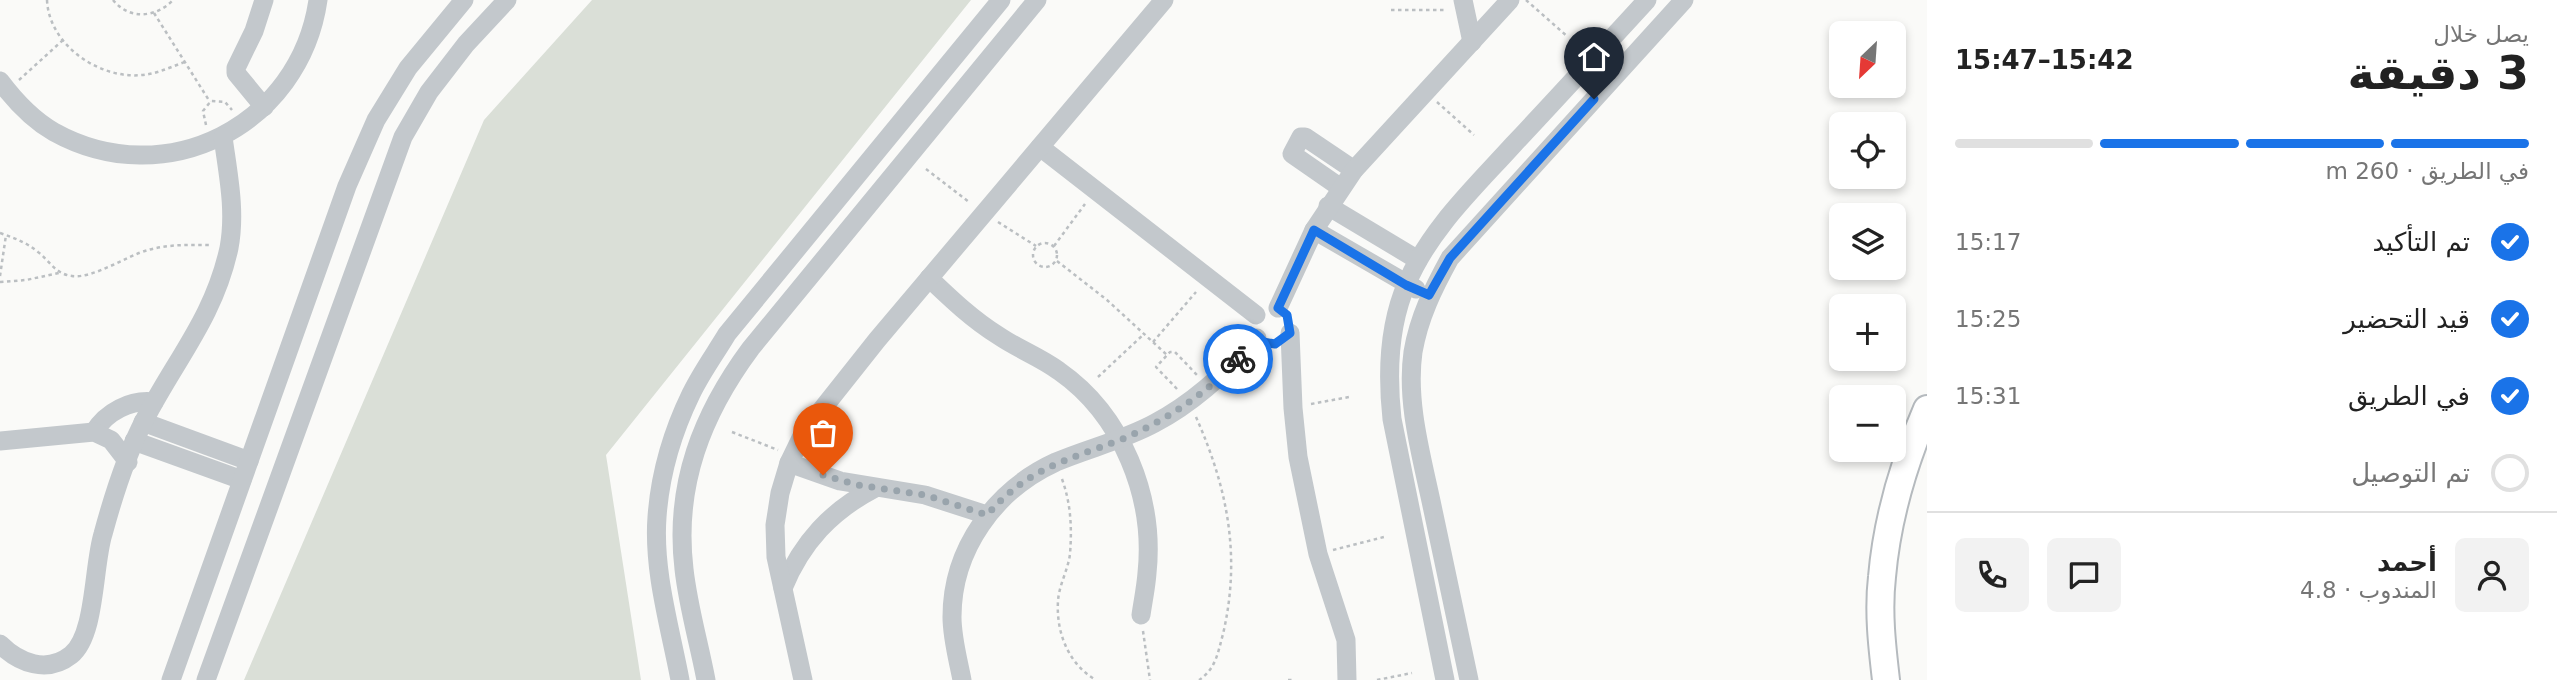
<!DOCTYPE html>
<html lang="ar">
<meta charset="utf-8">
<style>
body{margin:0;font-family:"DejaVu Sans",Vazirmatn,sans-serif;background:#f2f2f2;color:#222;direction:rtl;height:100vh;display:flex;flex-direction:column;font-size:26px;white-space:nowrap}
*{box-sizing:border-box;margin:0}
p{font-size:23px;color:#767676}
.icon{flex:none;width:38px;height:38px;fill:none;stroke:currentColor;stroke-width:2;stroke-linecap:round;stroke-linejoin:round}
.map{position:relative;flex:1;overflow:hidden;direction:ltr}
.side{display:flex;flex-direction:column;background:#fff;width:630px}
.side>*{flex:none}
.needle{width:46px;rotate:205deg}
.tools{position:absolute;left:1829px;top:21px;display:grid;gap:14px}
.tools a{display:grid;place-items:center;width:77px;height:77px;border-radius:10px;background:#fff;box-shadow:0 4px 10px #0003;font-size:35px}
.pin{position:absolute;display:grid;place-items:center;width:60px;height:60px;color:#fff;margin:-72px -30px;border-radius:50% 50% 50% 0;rotate:-45deg;box-shadow:0 0 7px #0007}
.pin .icon{rotate:45deg}
.courier{position:absolute;display:grid;place-items:center;width:70px;height:70px;margin:-35px;border:5px solid #1a73e8;border-radius:50%;background:#fff;color:#222;box-shadow:0 2px 9px #0007}
.summary em{font-style:normal;font-weight:700}
.summary div{display:flex;flex-direction:column-reverse}
.summary{display:flex;align-items:center;justify-content:space-between;height:119px;padding:0 28px}
h1{font-size:46px;font-weight:700;line-height:52px}
.bar{display:grid;grid-template-columns:repeat(4,1fr);gap:10px 7px;align-content:center;height:84px;padding:0 28px}
.bar i{height:9px;border-radius:5px;background:#e0e0e0}
.bar .selected{background:#1a73e8}
.bar p{grid-column:span 4}
.line{display:flex;align-items:center;gap:18px;padding:0 28px;border-top:2px solid #e0e0e0}
.line div{flex:1}
.round{display:grid;place-items:center;flex:none;width:74px;height:74px;border-radius:10px;background:#f2f2f2}
ol{padding:0 28px;list-style:none}
li{display:flex;align-items:center;gap:21px;height:77px}
li p{margin-inline-start:auto}
li .icon{padding:7px;border-radius:50%;background:#1a73e8;color:#fff;stroke-width:4}
li:last-child{color:#767676}
li i{width:38px;height:38px;border:4px solid #e0e0e0;border-radius:50%}
main{display:flex;flex:1;min-height:0}
.map>svg:first-child{display:block}
</style>
<main>
<section class="side">
<div class="summary"><div><h1>3 دقيقة</h1><p>يصل خلال</p></div><em>15:42–15:47</em></div>
<div class="bar"><i class="selected"></i><i class="selected"></i><i class="selected"></i><i></i><p>في الطريق · 260 m</p></div>
<ol>
<li><svg class="icon" aria-label="check" viewBox="0 0 24 24"><path d="M5 12l5 5 9-10"/></svg>تم التأكيد<p>15:17</p></li>
<li><svg class="icon" aria-label="check" viewBox="0 0 24 24"><path d="M5 12l5 5 9-10"/></svg>قيد التحضير<p>15:25</p></li>
<li><svg class="icon" aria-label="check" viewBox="0 0 24 24"><path d="M5 12l5 5 9-10"/></svg>في الطريق<p>15:31</p></li>
<li><i></i>تم التوصيل</li>
</ol>
<div class="line" style="height:126px"><a class="round"><svg class="icon" aria-label="person" viewBox="0 0 24 24"><circle cx="12" cy="8" r="4"/><path d="M4 21q1-7 8-7t8 7"/></svg></a><div><b>أحمد</b><p>المندوب · 4.8</p></div><a class="round"><svg class="icon" aria-label="chat" viewBox="0 0 24 24"><path d="M4 5h16v11H9l-5 4z"/></svg></a><a class="round"><svg class="icon" aria-label="phone" viewBox="0 0 24 24"><path d="M5 4h4l2 5-3 2q2 4 5 5l2-3 5 2v4C11 20 4 13 5 4z"/></svg></a></div>
</section>
<div class="map">
<svg width="1927" height="680" viewBox="0 0 1927 680">
<rect width="100%" height="100%" fill="#fafaf8"/>
<polygon fill="#dadfd7" points="592,0 971,0 606,455 641,680 244,680 484,120"/>
<g fill="none" stroke-linecap="round" stroke-linejoin="round">
<defs>
<path id="major" d="M1886,680C1882,646 1878,611 1882,577C1887,519 1904,462 1927,409"/>
</defs>
<use href="#major" stroke="#b5babe" stroke-width="30"/>
<g stroke="#bbbfc2" stroke-width="2.5" stroke-dasharray="3.5 3.5" stroke-linecap="butt">
<path d="M47,0C49,47 104,83 149,74C161,72 173,66 185,62"/>
<path d="M113,0C129,20 156,18 173,0"/>
<polyline points="1526,0 1568,37"/>
<polyline points="1391,10 1447,10"/>
<polyline points="154,13 210,102"/>
<polyline points="19,80 63,40"/>
<polyline points="1437,102 1474,135"/>
<polyline points="206,125 203,111 211,101 225,102 232,110"/>
<polyline points="926,169 969,202"/>
<polyline points="998,222 1036,246"/>
<path d="M0,233C14,238 26,242 38,252C50,261 55,274 72,276C93,279 126,256 148,250C169,244 190,245 212,245"/>
<circle cx="1045" cy="255" r="12"/>
<polyline points="1054,246 1085,204"/>
<polyline points="1057,261 1107,300 1167,355"/>
<polyline points="0,276 6,235"/>
<polyline points="0,282 26,280 59,273"/>
<polyline points="1153,342 1196,292"/>
<polyline points="1098,377 1144,334"/>
<polyline points="1177,389 1156,367 1170,352 1175,352 1197,375"/>
<polyline points="1311,404 1349,397"/>
<path d="M1196,417C1228,489 1241,557 1223,634C1218,652 1216,669 1199,680"/>
<polyline points="732,432 778,450"/>
<path d="M1062,479C1071,504 1072,528 1070,554C1068,570 1059,585 1058,601C1056,632 1068,664 1096,680"/>
<polyline points="1333,550 1384,537"/>
<polyline points="1143,631 1150,680"/>
<polyline points="1288,680 1293,680"/>
<polyline points="1377,680 1412,673"/>
</g>
<g stroke="#c3c8cc" stroke-width="19">
<polyline points="1463,0 1472,42"/>
<path d="M0,81C15,101 33,120 54,132C166,194 300,125 318,0"/>
<polyline points="264,107 236,73 236,68 254,31 264,0"/>
<polyline points="1040,147 1256,315"/>
<polyline points="1341,188 1292,154 1301,137 1305,137 1354,170"/>
<polyline points="1328,206 1418,260"/>
<polyline points="1314,230 1416,289"/>
<path d="M929,278C951,299 973,320 999,336C1018,349 1040,357 1059,371C1122,415 1155,497 1147,573C1146,587 1143,601 1141,615"/>
<polyline points="1278,308 1314,230 1354,170 1510,0"/>
<polyline points="1290,333 1293,408 1298,457 1318,554 1346,640 1347,680"/>
<polyline points="143,422 249,461"/>
<path d="M94,432C106,412 131,399 154,402"/>
<polyline points="0,441 94,432 111,440 128,462"/>
<polyline points="134,441 242,480"/>
<polyline points="789,463 840,481 925,495 987,515"/>
<path d="M783,588C802,542 831,511 875,488"/>
<path d="M0,644C19,663 47,674 71,655C96,635 93,566 103,534C113,497 127,453 145,419C176,359 214,317 229,248C236,211 228,174 223,137"/>
<polyline points="171,680 347,186 376,120 408,68 464,0"/>
<polyline points="206,680 403,137 429,92 466,44 507,0"/>
<path d="M680,680C670,627 653,571 657,517C660,475 673,431 691,394C701,373 715,354 727,334L1001,0"/>
<path d="M706,680C699,643 688,606 684,569C674,485 702,414 751,348L1037,0"/>
<polyline points="803,680 776,557 775,525 780,493 789,463 804,432 877,340 1164,0"/>
<path d="M962,680C958,659 952,638 952,617C952,549 995,490 1056,462C1089,448 1124,440 1155,423C1195,402 1227,372 1257,338"/>
<path d="M1445,680L1392,419C1387,373 1388,326 1407,283C1430,229 1474,188 1513,145C1558,97 1603,48 1647,0"/>
<path d="M1469,680C1456,620 1444,561 1431,501C1421,454 1406,401 1413,352C1419,317 1433,289 1450,258L1684,0"/>
</g>
<use href="#major" stroke="#fff" stroke-width="26"/>
</g>
<g fill="none" stroke-linecap="round" stroke-linejoin="round">
<path stroke="#99a4ac" stroke-width="7" stroke-dasharray="0 12.6" d="M823,475L858,485L925,495L987,515C1028,468 1065,461 1120,440C1163,422 1207,394 1238,359"/>
<polyline stroke="#1a73e8" stroke-width="9" points="1238,359 1257,338 1263,342 1275,344 1290,333 1287,315 1278,308 1314,230 1406,285 1429,295 1450,258 1594,99"/>
</g>
</svg>
<div class="tools">
<a><svg class="needle" viewBox="-14 -14 28 28"><path d="M0-13l5 13h-10z" fill="#e53935"/><path d="M0 13l5-13h-10z" fill="#767676"/></svg></a>
<a><svg class="icon" aria-label="locate" viewBox="0 0 24 24"><circle cx="12" cy="12" r="6"/><path d="M12 2v4M12 18v4M2 12h4M18 12h4"/></svg></a>
<a><svg class="icon" aria-label="layers" viewBox="0 0 24 24"><path d="M12 4l9 5-9 5-9-5zM3 14l9 5 9-5"/></svg></a>
<a>+</a>
<a>−</a>
</div>
<div class="pin" style="left:823px;top:475px;background:#ea580c"><svg class="icon" aria-label="bag" viewBox="0 0 24 24"><path d="M5 8h14l-1 12H6zM9 8a3 3 0 0 1 6 0"/></svg></div>
<div class="pin" style="left:1594px;top:99px;background:#1f2937"><svg class="icon" aria-label="home" viewBox="0 0 24 24"><path d="M3 11l9-7 9 7M6 9v11h12V9"/></svg></div>
<div class="courier" style="left:1238px;top:359px"><svg class="icon" aria-label="bike" viewBox="0 0 24 24"><circle cx="6" cy="16" r="4"/><circle cx="18" cy="16" r="4"/><path d="M6 16l4-8h5l3 8M10 8l3 8H6M13 5h3"/></svg></div>
</div>
</main>
